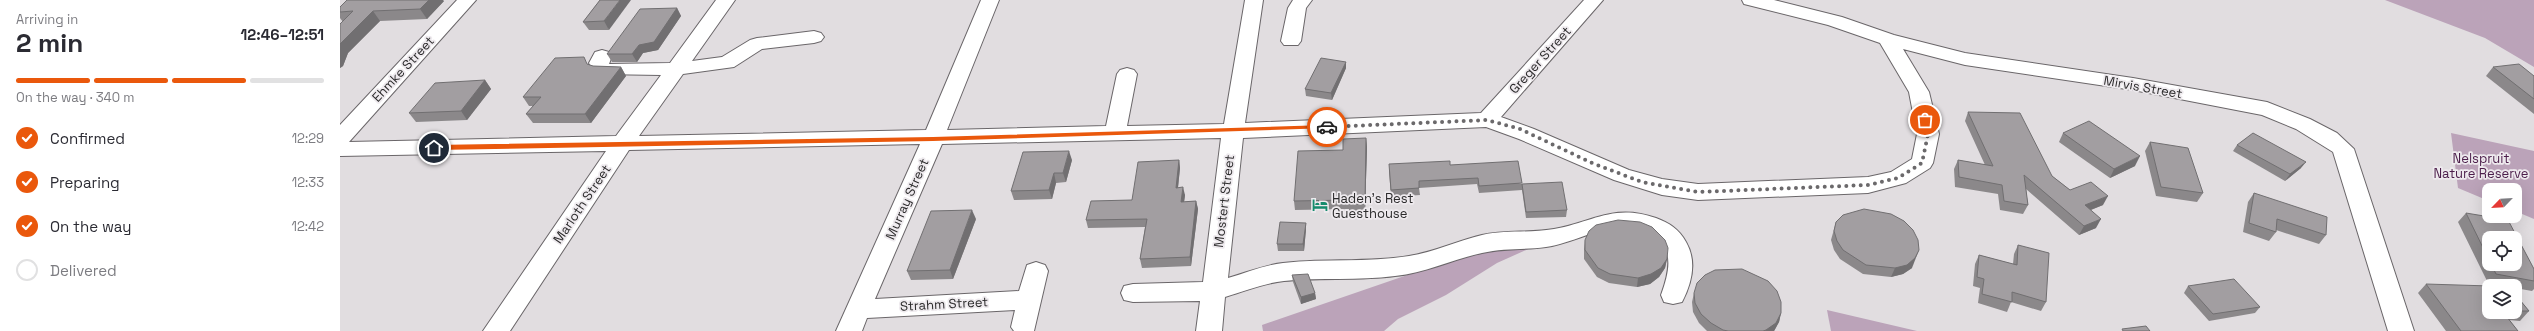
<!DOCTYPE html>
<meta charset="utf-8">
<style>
body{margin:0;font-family:"Space Grotesk",sans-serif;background:#f2f2f3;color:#2b2b33;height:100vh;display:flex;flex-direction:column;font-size:15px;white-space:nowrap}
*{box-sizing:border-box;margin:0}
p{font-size:13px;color:#7c7c81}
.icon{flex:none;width:22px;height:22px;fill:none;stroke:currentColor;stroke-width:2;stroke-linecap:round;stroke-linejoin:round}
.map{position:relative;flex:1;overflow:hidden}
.side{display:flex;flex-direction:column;background:#fff;width:340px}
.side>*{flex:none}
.needle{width:26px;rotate:245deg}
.buttons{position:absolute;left:2142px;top:183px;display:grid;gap:8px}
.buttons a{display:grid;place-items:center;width:40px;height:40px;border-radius:8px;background:#fff;box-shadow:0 4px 16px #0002;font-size:20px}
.pin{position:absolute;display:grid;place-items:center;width:34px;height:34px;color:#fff;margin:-17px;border:2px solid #fff;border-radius:50%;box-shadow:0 1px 4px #0007}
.courier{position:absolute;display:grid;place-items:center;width:40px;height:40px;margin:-20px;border:3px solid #ea580c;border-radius:50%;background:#fff;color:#222;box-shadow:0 1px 5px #0007}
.summary em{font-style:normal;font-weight:700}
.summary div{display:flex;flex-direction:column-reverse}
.summary{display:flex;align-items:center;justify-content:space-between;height:68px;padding:0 16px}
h1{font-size:26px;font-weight:700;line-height:30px}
.bar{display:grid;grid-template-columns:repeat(4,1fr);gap:6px 4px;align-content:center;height:48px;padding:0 16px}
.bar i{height:5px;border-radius:3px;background:#e1e1e2}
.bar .active{background:#ea580c}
.bar p{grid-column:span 4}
ol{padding:0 16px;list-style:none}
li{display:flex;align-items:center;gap:12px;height:44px}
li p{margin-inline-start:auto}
li .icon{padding:4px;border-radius:50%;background:#ea580c;color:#fff;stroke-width:4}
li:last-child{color:#7c7c81}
li i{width:22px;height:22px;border:2px solid #e1e1e2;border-radius:50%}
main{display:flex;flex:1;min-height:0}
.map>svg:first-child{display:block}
</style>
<main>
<section class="side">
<div class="summary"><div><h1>2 min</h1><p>Arriving in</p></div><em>12:46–12:51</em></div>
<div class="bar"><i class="active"></i><i class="active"></i><i class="active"></i><i></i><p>On the way · 340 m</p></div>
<ol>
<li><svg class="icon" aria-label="check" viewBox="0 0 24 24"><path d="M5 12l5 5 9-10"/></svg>Confirmed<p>12:29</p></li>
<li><svg class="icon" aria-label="check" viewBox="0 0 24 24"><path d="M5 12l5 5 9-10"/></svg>Preparing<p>12:33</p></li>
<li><svg class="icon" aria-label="check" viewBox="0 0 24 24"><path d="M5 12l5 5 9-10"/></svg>On the way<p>12:42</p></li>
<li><i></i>Delivered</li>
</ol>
</section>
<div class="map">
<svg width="2194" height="331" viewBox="0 0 2194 331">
<rect width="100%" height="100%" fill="#e1dde0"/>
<g fill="#bba3b9">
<polygon points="2045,0 2194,0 2194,67 2145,38"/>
<polygon points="2111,133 2194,151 2194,219 2175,211 2175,190 2149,190 2149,201 2118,188"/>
<polygon points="1215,237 1157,263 1106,295 1058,319 1044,331 923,331 922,325 1169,240"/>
<polygon points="1487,310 1577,331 1491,331"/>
</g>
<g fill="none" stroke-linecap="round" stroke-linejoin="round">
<defs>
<g id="minor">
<path d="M117,0H136L9,142L276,136L321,75L259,74L254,72L249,63L255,52L262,50L269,52L272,56L269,64L330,63L376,0H395L352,61L382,57L410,40L417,38L474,31L481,33L484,37L481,41L474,43L422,49L394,67L343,74L299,136L586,130L641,0H659L607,130L766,126L777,74L780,70L787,68L794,70L797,74L787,126L884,124L905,0H923L905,123L1141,113L1244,0H1263L1161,117L1194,129L1289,170L1322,179L1358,184L1528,177L1551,172L1572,159L1577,134L1569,92L1540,43L1488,25L1404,4L1402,0H1434L1502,17L1554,35L1625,53L1793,78L1927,102L1970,119L1997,133L2014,149L2074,331H2048L1993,152L1956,129L1922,115L1793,90L1625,65L1563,49L1589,92L1599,134L1593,163L1590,168L1566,183L1528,193L1358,200L1322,195L1274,180L1179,139L1146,127L903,138L888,278C906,273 924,265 943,263C985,258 1027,263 1069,256C1094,252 1117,241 1142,235C1165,230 1190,233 1214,229C1253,222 1274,203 1316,218C1329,223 1339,229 1346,242C1357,261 1352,283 1342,302L1333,304L1324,302L1321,295C1332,265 1335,242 1299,230C1269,220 1236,243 1206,247C1185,250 1163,248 1142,253C1113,259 1086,273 1055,276C1018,281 981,277 944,281C924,283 905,291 885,297L882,331H856L860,301L793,302L784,300L781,293L784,286L793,284L863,282L881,138L602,144L535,299L679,291L687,265L696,262L705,265L708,271L694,331H674L671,327L675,310L527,318L522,331H496L580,144L289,150L170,331H143L266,151L0,156V125Z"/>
<polygon points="953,0 972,0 966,8 961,41 958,45 944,45 941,41 948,8"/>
</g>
</defs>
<use href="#minor" stroke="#6a6669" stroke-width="2"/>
<use href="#minor" fill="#fff" fill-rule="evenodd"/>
</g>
<g fill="#8b888a" fill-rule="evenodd">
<polygon points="260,0 269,30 249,30 243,22"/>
<polygon points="104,1 87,19 40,21 8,53 3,66 0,68 0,24 3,22 0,18 0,7"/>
<polygon points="337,8 341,16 318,50 303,53 297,62 272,62 267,54"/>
<polygon points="1006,62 1006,68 992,100 966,96 965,89"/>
<polygon points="248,64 253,66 281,67 286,76 251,123 193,123 186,114 193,106 189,106 183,97"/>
<polygon points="2153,67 2194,76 2194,114 2146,76"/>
<polygon points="145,80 151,89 127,120 76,122 69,113"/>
<polygon points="1628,112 1712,176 1730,190 1763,205 1751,210 1756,228 1739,235 1686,189 1688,205 1683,214 1660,210 1658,194 1615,187 1614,169 1618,160 1645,165 1625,121"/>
<polygon points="1723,133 1795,166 1770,178 1719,142"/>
<polygon points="1026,138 1027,147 1025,213 1009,213 1009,209 955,210 954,201 1003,150"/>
<polygon points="1810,142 1863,193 1857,202 1816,196 1805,151"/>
<polygon points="1897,145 1961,168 1945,181 1893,151"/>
<polygon points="732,160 726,182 716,183 712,199 674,200 671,191"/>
<polygon points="839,160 840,168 838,188 845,195 844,202 856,201 858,209 851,266 802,268 800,259 805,227 748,228 746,220 792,200"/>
<polygon points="1110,165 1182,184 1227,210 1226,217 1186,218 1182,190 1139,193 1137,184 1079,188 1080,195 1051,197 1049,171"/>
<polygon points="1914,193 1986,235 1979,244 1936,230 1936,232 1929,241 1903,232 1908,202"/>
<path d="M2126,213L2194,269V289L2192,291L2175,288V286H2164L2148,283L2118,222ZM2149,238L2175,264H2149Z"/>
<polygon points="636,219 613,279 571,280 567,271"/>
<polygon points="1496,222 1572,268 1563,274 1551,277 1523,274 1500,259 1494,250 1491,240"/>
<polygon points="966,223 966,229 964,251 938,251 937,244"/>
<polygon points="1245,240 1327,259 1325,268 1319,277 1310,284 1297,287 1269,283 1257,277 1244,259 1244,249"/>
<polygon points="1678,245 1706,302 1701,311 1671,302 1667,312 1638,303 1640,288 1633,286 1635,264 1639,255 1673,264 1674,254"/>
<polygon points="952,275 975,293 976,299 961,304 953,282"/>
<polygon points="2086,284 2149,312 2175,312 2175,294 2189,311 2180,321 2169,320 2178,331 2106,331 2078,293"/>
<polygon points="1848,286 1920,307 1915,313 1869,321 1844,293"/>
<polygon points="1354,293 1441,313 1439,322 1434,331 1367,331 1359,323 1353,312 1352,302"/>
</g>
<g fill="#716f71">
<polygon points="89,0 103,0 104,1 87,19 80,9"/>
<polygon points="280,0 291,0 269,30 264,21"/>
<polygon points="337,8 341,16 318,50 303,53 297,62 292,54 299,45"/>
<polygon points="33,11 40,21 8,53 3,66 0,68 0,44"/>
<polygon points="1006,62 1006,68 992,100 991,93"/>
<polygon points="281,67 286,76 251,123 245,114"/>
<polygon points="145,80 151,89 127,120 121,111"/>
<polygon points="1026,138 1027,147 1025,213 1025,204"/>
<polygon points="729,151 732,160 726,182 723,173"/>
<polygon points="1800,156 1795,166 1770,178 1774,169"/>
<polygon points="839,160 840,168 837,196 836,188"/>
<polygon points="1966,162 1961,168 1945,181 1950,174"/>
<polygon points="714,173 716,183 712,199 709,190"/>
<polygon points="843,187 845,195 843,210 841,202"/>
<polygon points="1768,196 1763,205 1740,214 1745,205"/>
<polygon points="856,201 858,209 851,266 850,257"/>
<polygon points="632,210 636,219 613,279 610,270"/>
<polygon points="1761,219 1756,228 1739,235 1744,226"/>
<polygon points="966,223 966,229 964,251 963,244"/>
<polygon points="1579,250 1572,268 1563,274 1551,277 1555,268"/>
<polygon points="1327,259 1325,268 1319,277 1310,284 1297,287 1298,278"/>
<polygon points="975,293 976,299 961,304 961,297"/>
<polygon points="1441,313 1439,322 1434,331 1423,331"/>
</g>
<g fill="#a29ea1" stroke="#716f71">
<polygon points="7,0 89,0 80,9 33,11 0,44 0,24 13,11 0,12 0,7"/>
<polygon points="260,0 280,0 264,21 243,22"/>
<polygon points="337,8 314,42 299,45 292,54 267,54 300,9"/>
<polygon points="244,57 247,64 253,66 281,67 245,114 186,114 201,97 183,97 215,58"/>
<polygon points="981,58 1006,62 991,93 965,89"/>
<polygon points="2179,64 2194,76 2194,99 2153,67"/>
<polygon points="145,80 121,111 69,113 95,83"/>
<polygon points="1628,112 1680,113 1712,176 1730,190 1751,182 1768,196 1745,205 1761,219 1744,226 1684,175 1688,205 1664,201 1662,185 1619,177 1618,160 1653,166"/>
<polygon points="1749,121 1800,156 1774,169 1723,133"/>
<polygon points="1913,133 1966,162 1950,174 1897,145"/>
<polygon points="1026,138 1025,204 1008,204 1008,200 954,201 958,151 1003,150 1003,139"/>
<polygon points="1810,142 1848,148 1863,193 1821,187"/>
<polygon points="729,151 723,173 714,173 709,190 671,191 683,152"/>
<polygon points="839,160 836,188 843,187 841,202 856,201 850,257 800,259 807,219 746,220 751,201 792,200 798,162"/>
<polygon points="1110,161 1110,165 1178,161 1182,183 1139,186 1138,178 1079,181 1079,188 1051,190 1049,164"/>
<polygon points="1222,182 1227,210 1186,212 1182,184"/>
<polygon points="1914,193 1987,217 1986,235 1937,219 1936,232 1909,223"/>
<polygon points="1524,209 1551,214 1564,221 1573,230 1578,240 1579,250 1575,258 1567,265 1555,268 1526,265 1503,250 1497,241 1494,231 1496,222 1503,215"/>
<polygon points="632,210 610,270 567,271 591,211"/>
<polygon points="2126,213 2168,220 2194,269 2194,281 2156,274 2151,264 2175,264 2175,238 2149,238 2149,260"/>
<polygon points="1278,220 1300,222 1312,227 1325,240 1328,248 1327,259 1321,268 1311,274 1298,278 1270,274 1258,268 1245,250 1245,240 1249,231 1256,225"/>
<polygon points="940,222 966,223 963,244 937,244"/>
<polygon points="1678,245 1709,253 1706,302 1672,292 1672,302 1642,294 1644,279 1637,277 1639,255 1677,265"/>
<polygon points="1402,269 1428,281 1437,291 1441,302 1441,313 1436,323 1426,330 1423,331 1388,331 1383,330 1371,323 1361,314 1355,303 1354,293 1357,283 1365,275 1375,270"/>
<polygon points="968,274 975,293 961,297 952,275"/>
<polygon points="1894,279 1920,307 1873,314 1848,286"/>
<polygon points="2086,284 2150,286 2149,286 2149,312 2163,312 2178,331 2121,331"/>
<polygon points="2175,294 2189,311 2175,311"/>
<polygon points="1806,326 1810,331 1783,331 1782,329"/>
</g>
<polygon fill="#ea580c" points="987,125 990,128 593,141 94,150 91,148 94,145 593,137"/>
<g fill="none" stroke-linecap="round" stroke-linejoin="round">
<polyline stroke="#6b696b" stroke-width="4" stroke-dasharray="0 7.2" points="987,127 1147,120 1180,129 1252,163 1302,182 1358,192 1528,185 1558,178 1582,163 1588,134 1585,120"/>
</g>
<defs>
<symbol id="hotel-bare" viewBox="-9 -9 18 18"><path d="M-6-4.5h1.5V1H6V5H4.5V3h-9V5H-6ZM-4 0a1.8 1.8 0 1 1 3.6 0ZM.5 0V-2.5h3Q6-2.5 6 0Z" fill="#168b6d" stroke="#eeeaee" stroke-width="2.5" paint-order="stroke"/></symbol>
</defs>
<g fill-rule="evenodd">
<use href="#hotel-bare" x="969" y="194" width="22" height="22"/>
</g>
<g text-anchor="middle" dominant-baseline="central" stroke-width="3.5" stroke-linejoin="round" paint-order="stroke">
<g font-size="13" fill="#2c2b2c" stroke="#eeeaee">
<text transform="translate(1200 60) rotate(-48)">Greger Street</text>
<text transform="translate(63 69) rotate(-47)">Ehmke Street</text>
<text transform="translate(1803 87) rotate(10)">Mirvis Street</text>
<text transform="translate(567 199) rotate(-66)">Murray Street</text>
<text transform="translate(884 201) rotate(-83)">Mostert Street</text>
<text transform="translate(242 204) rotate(-56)">Marloth Street</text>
<text transform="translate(604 304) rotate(-3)">Strahm Street</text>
</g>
<g font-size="13" fill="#4c1e4b" stroke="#eeeaee">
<text x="2141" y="158">Nelspruit<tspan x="2141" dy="15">Nature Reserve</tspan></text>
</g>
<g font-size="13" fill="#2c2b2c" stroke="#eeeaee" text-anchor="start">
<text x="992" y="198">Haden's Rest<tspan x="992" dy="15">Guesthouse</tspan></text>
</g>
</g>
</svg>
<div class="buttons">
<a><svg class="needle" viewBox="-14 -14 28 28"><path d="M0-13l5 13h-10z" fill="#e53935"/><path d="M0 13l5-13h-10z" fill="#7c7c81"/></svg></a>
<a><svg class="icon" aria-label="locate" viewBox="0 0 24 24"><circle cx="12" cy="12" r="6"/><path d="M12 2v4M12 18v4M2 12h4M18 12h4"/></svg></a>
<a><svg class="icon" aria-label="layers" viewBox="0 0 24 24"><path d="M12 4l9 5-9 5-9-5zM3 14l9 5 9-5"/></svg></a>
</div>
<div class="pin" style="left:1585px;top:120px;background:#ea580c"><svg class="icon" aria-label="bag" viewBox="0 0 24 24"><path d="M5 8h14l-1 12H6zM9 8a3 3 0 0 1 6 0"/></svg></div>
<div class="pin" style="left:94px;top:148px;background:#1f2937"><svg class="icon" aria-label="home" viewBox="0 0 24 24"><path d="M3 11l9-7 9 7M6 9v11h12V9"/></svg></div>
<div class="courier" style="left:987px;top:127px"><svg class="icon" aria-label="car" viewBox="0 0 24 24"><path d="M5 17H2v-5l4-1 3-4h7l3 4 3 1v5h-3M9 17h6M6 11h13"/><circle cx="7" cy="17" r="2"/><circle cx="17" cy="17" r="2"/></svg></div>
</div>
</main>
